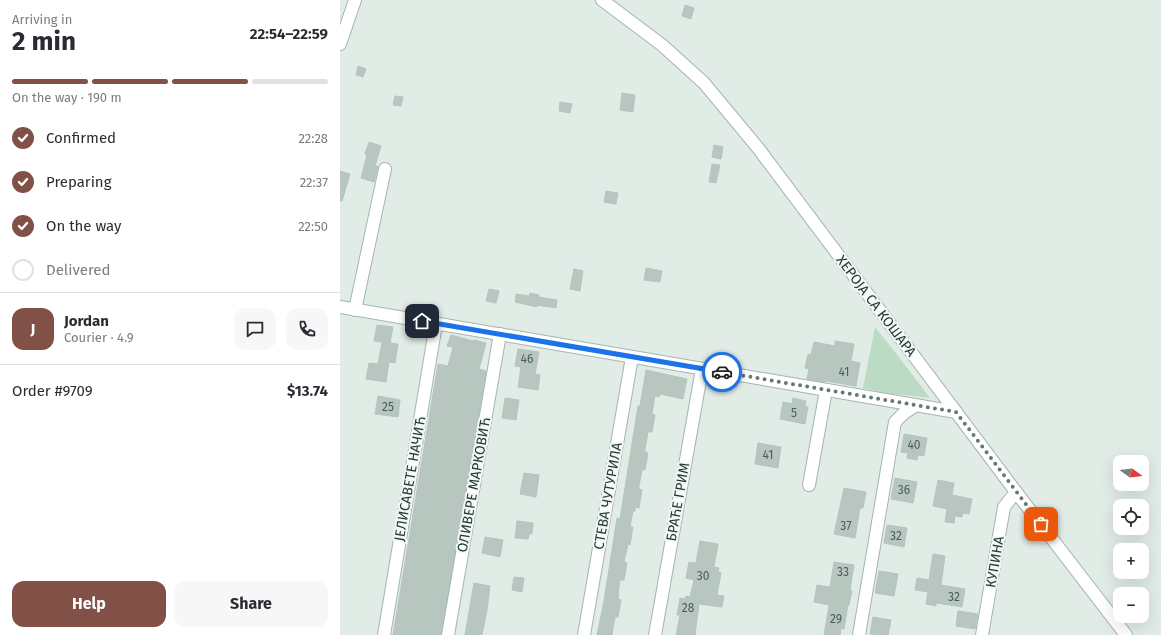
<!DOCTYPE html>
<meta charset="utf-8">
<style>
body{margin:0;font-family:"Fira Sans",sans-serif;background:#f7f7f7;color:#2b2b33;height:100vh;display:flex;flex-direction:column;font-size:15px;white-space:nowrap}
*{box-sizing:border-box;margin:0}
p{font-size:13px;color:#7c7c81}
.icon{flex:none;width:22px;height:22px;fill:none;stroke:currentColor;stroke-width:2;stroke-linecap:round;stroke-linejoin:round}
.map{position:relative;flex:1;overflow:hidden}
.side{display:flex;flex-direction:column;background:#fff;width:340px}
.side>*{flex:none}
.needle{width:26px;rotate:105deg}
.buttons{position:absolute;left:773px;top:455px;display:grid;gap:8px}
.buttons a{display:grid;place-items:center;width:36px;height:36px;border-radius:8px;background:#fff;box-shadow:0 4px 16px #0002;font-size:20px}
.pin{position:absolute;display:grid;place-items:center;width:34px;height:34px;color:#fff;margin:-17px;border-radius:8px;box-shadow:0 2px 6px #0006}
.courier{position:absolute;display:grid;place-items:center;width:40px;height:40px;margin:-20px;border:3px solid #1a73e8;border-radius:50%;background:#fff;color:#222;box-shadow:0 1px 5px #0007}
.headline em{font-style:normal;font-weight:700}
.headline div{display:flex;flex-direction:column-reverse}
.headline{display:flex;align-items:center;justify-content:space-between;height:68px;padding:0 12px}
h1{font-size:26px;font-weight:700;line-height:30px}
.bar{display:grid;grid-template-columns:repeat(4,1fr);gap:6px 4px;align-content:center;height:48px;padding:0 12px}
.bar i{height:5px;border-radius:3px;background:#e1e1e2}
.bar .on{background:#815148}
.bar p{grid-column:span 4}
.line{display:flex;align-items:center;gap:10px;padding:0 12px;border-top:1px solid #e1e1e2}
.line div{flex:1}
.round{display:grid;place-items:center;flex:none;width:42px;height:42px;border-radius:12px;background:#f7f7f7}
ol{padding:0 12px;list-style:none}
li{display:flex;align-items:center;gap:12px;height:44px}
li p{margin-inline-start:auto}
li .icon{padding:4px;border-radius:50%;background:#815148;color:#fff;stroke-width:4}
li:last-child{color:#7c7c81}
li i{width:22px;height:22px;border:2px solid #e1e1e2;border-radius:50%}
.primary-button{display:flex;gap:8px;margin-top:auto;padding:8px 12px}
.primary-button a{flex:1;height:46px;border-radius:12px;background:#815148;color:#fff;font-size:16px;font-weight:700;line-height:46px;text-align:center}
.primary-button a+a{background:#f7f7f7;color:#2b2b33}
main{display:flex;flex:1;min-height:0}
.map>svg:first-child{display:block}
</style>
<main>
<section class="side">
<div class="headline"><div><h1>2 min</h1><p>Arriving in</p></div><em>22:54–22:59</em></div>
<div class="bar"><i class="on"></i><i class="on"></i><i class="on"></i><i></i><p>On the way · 190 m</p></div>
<ol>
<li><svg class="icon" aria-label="check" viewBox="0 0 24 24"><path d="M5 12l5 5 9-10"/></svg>Confirmed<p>22:28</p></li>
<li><svg class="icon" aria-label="check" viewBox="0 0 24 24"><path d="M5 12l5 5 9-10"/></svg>Preparing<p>22:37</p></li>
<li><svg class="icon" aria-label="check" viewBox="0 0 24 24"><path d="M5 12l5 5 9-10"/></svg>On the way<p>22:50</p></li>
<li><i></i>Delivered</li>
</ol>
<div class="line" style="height:72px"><b class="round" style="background:#815148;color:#fff">J</b><div><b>Jordan</b><p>Courier · 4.9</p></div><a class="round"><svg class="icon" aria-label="chat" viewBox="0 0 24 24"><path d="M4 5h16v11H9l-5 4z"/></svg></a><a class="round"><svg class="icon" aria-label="phone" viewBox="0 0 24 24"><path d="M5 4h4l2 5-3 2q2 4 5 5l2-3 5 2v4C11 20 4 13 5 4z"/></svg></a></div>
<div class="line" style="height:52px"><div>Order #9709</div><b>$13.74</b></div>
<div class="primary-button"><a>Help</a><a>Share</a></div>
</section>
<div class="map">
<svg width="821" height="635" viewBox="0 0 821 635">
<rect width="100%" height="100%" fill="#e2ece7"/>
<polygon fill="#bcdbc4" points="535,327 558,356 590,398 545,393 523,388"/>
<g fill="#b8c6c0" stroke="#b5c5be">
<polygon points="345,5 354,8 351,19 342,16"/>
<polygon points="18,66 26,69 23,77 16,75"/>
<polygon points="282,93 295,95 293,112 280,110"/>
<polygon points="55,96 63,97 61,106 53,105"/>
<polygon points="220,102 232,104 230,113 219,111"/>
<polygon points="29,142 41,146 35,166 38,166 34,182 21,178 27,155 25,154"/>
<polygon points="374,145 383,147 381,159 372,157"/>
<polygon points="372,164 380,165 376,183 369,182"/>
<polygon points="0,171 10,174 2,201 0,201"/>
<polygon points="266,191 278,193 276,204 264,202"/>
<polygon points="306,268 322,271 320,282 304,280"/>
<polygon points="234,269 243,271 240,291 230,289"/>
<polygon points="149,289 159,291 156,303 146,301"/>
<polygon points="190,293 199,295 199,297 217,300 216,308 197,305 197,307 175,302 176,294 189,296"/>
<polygon points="37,325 53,327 50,343 58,344 55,363 49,362 46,382 26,379 29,363 38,364 42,342 34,341"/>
<polygon points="111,335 133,341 134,340 146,343 139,369 146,371 101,635 53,635 98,364 108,366 113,347 107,346"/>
<polygon points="495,341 514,344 511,361 520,363 516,386 486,381 485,382 467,379 469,369 465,368 468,354 471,355 474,342 495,346"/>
<polygon points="178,349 199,352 195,374 200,375 198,390 178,387 181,367 175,366"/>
<polygon points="306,370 347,379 343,399 320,394 319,397 315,396 312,414 315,415 312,432 308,432 305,449 305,452 308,453 305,470 302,470 299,486 299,489 302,490 299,508 295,507 295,511 293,511 290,527 293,527 290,545 288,544 284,562 287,563 284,580 280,580 278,595 279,596 278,599 281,600 278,617 275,617 272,635 257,635 264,601 277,518 280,519 298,406 300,406"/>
<polygon points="38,396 60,400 58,417 35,414"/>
<polygon points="165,398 179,400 176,420 162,418"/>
<polygon points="453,398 466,401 465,406 468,407 465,424 440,419 443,402 452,404"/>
<polygon points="564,434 587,438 584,456 578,455 577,460 567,458 568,453 561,452"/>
<polygon points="418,443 441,447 438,468 415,464"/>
<polygon points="184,473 199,475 196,497 180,494"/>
<polygon points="555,478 577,482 573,503 551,499"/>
<polygon points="598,480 614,483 612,495 632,499 629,514 623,513 622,517 615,516 614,523 605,522 607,509 593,506"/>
<polygon points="504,488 526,492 523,508 520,508 515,538 494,534"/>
<polygon points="177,521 193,523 192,534 189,534 188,539 175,538"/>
<polygon points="547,525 567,528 564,547 544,543"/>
<polygon points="145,537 163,540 160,557 142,553"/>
<polygon points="360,541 378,544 374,567 379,568 378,572 381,573 377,595 384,596 382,607 359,604 355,635 336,635 340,615 337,615 340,598 345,599 346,596 350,597 354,580 346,578 349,562 356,563"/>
<polygon points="593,554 605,556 601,585 625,589 622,607 596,603 596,606 586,604 588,592 575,590 577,578 589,580"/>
<polygon points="494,562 514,565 510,590 512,591 509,605 508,605 504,629 501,628 500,635 484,635 489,605 474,602 477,585 490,587"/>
<polygon points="539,571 558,574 554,596 535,593"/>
<polygon points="174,577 184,578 182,592 172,590"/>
<polygon points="134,583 150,586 147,610 142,635 125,635"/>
<polygon points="618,611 638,614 635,629 616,626"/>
<polygon points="533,617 551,620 548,635 530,634"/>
</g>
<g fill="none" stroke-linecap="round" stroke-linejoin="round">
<defs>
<g id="minor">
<polyline points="262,0 322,45 364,83 418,148 676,492 786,635"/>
<polyline points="0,44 15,0"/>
<polyline points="0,307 616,412"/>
<polyline points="15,310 45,169"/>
<polyline points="469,485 486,390"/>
<polyline points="44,635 96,324"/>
<polyline points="108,635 160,334"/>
<polyline points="244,635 292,357"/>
<polyline points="315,635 362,369"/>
<polyline points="519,635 555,422 564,413 575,406"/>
<polyline points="642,635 664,507 676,492"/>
</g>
</defs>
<use href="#minor" stroke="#a5b4ae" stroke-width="14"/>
<use href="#minor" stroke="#fff" stroke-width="12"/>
</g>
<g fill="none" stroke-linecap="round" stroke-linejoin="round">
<polyline stroke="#667a73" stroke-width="4" stroke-dasharray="0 7.2" points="382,372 616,412 701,524"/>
<polyline stroke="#1a73e8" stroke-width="5" points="82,321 382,372"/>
</g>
<g text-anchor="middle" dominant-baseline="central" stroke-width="4" stroke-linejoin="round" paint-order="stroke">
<g font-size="12" fill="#485e57">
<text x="187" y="359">46</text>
<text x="504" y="372">41</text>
<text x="48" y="407">25</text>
<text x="454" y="413">5</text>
<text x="574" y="445">40</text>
<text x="428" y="455">41</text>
<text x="564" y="490">36</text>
<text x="506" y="526">37</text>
<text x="556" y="536">32</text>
<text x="503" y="572">33</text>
<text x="363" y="576">30</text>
<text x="614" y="597">32</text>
<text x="348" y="608">28</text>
<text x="496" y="619">29</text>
</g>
<g font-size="14" fill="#233c34" stroke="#f3f8f5">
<text transform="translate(536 306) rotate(53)">ХЕРОЈА СА КОШАРА</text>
<text transform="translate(70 479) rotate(-80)">ЈЕЛИСАВЕТЕ НАЧИЋ</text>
<text transform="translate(134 485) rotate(-80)">ОЛИВЕРЕ МАРКОВИЋ</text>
<text transform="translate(268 496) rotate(-80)">СТЕВА ЧУТУРИЛА</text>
<text transform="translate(338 502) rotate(-80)">БРАЋЕ ГРИМ</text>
<text transform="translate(655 562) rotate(-80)">КУПИНА</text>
</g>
</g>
</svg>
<div class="buttons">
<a><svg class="needle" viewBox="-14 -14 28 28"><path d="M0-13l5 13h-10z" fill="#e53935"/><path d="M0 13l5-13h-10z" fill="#7c7c81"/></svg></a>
<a><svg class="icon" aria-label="locate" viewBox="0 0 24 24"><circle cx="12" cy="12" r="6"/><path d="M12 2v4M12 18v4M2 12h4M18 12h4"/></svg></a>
<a>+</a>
<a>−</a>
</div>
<div class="pin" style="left:701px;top:524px;background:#ea580c"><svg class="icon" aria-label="bag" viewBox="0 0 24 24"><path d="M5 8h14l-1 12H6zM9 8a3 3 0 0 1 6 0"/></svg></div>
<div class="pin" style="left:82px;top:321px;background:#1f2937"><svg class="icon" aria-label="home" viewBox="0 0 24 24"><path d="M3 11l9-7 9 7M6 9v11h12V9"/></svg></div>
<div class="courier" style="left:382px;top:372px"><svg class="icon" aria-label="car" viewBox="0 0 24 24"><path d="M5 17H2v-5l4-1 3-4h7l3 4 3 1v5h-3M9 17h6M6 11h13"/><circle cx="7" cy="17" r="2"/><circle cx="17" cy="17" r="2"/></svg></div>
</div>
</main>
